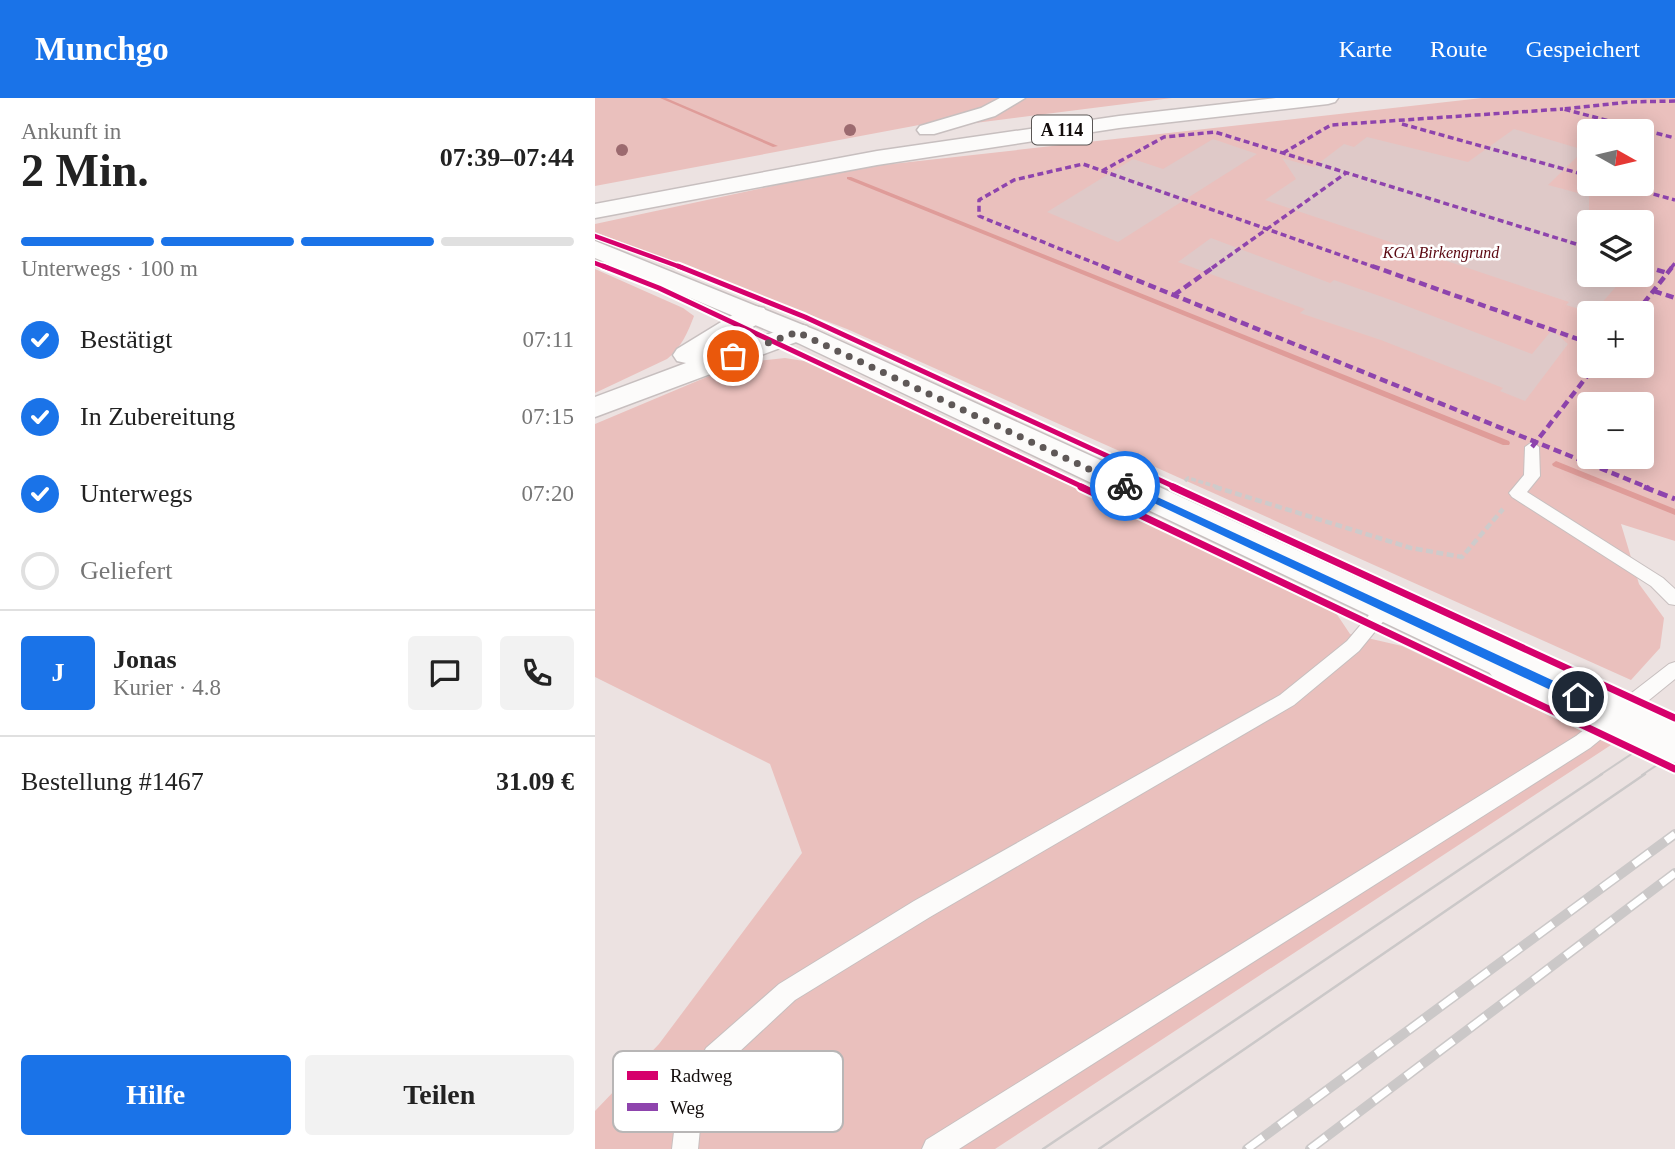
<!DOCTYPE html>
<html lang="de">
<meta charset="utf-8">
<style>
body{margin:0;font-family:Georgia,serif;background:#f2f2f2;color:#222;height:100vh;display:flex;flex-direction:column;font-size:26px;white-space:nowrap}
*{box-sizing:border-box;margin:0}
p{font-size:23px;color:#767676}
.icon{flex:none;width:38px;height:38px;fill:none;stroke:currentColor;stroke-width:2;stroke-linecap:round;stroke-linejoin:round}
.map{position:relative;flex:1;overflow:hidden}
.side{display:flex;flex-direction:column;background:#fff;width:595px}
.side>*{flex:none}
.needle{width:46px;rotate:98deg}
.tools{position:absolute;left:982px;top:21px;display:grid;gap:14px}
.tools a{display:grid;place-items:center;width:77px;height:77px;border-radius:7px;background:#fff;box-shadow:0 4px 18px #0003;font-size:35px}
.pin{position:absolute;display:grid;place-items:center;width:60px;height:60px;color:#fff;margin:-30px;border:4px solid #fff;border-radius:50%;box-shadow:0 2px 7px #0007}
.courier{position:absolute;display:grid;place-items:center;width:70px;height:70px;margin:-35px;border:5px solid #1a73e8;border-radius:50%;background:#fff;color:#222;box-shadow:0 2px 9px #0007}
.headline em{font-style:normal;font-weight:800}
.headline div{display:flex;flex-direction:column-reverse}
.headline{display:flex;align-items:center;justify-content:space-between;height:119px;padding:0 21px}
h1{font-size:46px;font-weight:800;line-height:52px}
.bar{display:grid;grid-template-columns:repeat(4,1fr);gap:10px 7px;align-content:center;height:84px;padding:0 21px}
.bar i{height:9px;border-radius:5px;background:#e0e0e0}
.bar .selected{background:#1a73e8}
.bar p{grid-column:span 4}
.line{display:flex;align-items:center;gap:18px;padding:0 21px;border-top:2px solid #e0e0e0}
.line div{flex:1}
.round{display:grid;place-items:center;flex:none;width:74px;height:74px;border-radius:7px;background:#f2f2f2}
ol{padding:0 21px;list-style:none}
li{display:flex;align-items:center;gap:21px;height:77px}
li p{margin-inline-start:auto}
li .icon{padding:7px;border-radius:50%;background:#1a73e8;color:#fff;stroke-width:4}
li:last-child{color:#767676}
li i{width:38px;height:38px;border:4px solid #e0e0e0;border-radius:50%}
.button{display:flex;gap:14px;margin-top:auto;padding:14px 21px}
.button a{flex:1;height:80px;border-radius:7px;background:#1a73e8;color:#fff;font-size:28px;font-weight:800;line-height:80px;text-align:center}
.button a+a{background:#f2f2f2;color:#222}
header{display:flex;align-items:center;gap:42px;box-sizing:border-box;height:98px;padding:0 35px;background:#1a73e8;color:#fff}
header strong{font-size:33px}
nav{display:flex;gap:38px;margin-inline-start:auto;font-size:24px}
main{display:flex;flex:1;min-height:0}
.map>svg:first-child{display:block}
</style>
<header>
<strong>Munchgo</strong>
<nav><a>Karte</a><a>Route</a><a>Gespeichert</a></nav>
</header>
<main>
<section class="side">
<div class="headline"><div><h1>2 Min.</h1><p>Ankunft in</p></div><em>07:39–07:44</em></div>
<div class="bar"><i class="selected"></i><i class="selected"></i><i class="selected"></i><i></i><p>Unterwegs · 100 m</p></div>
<ol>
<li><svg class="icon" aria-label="check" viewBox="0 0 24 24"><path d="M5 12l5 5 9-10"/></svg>Bestätigt<p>07:11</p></li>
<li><svg class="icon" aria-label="check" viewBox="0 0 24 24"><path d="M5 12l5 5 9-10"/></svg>In Zubereitung<p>07:15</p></li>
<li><svg class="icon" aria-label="check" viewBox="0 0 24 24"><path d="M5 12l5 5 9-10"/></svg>Unterwegs<p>07:20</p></li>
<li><i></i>Geliefert</li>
</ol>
<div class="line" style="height:126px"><b class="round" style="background:#1a73e8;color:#fff">J</b><div><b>Jonas</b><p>Kurier · 4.8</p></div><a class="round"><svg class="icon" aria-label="chat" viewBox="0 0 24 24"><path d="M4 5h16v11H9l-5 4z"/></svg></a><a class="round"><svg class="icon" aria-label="phone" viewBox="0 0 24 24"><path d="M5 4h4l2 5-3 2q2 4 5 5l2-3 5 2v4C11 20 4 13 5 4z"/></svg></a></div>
<div class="line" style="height:91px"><div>Bestellung #1467</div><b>31.09 €</b></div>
<div class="button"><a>Hilfe</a><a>Teilen</a></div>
</section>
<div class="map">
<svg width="1080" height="1051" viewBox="0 0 1080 1051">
<rect width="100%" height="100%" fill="#ece2e1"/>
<g fill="#eac0bd" fill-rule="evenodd">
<polygon points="0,0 577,0 357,28 340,24 0,88"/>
<path d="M887,0H1080V443L1026,426L1044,486L1069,520L1065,550L1036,582L252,231L0,134V126L261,70ZM994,33H1046V86H994ZM994,124H1046V177H994ZM994,215H1046V268H994ZM994,306H1046V359H994Z"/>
<path d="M0,171L88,210L99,218C93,234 86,250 72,261L0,295Z"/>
<polygon points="190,260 228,266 276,289 739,512 755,536 807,548 1016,647 400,1051 0,1051 0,1013 64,946 207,755 175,666 0,579 0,326 145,265"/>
</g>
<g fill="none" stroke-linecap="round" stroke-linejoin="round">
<g fill="#df9c99" fill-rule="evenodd">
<polygon points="65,0 71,0 183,48 178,49"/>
<polygon points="252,79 256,79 914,343 915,345 914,347 908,347 252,81"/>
<polygon points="961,363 1080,411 1080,417 958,368 957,366"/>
</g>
</g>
<g fill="#dfc9c8">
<polygon points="919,31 989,52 953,87 994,98 994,177 1004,177 1025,184 998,215 971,207 974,204 670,102 701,81 687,60 719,69 749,46 759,49 772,39 873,64"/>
<polygon points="618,41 662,56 523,144 452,114 538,61 568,71"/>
<polygon points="616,140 735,185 739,182 796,202 937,256 957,232 973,246 930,303 905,293 908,290 786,242 705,215 710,211 583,164"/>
</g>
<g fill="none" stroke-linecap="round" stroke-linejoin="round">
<defs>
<g id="lane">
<polygon points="937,344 944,349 945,378 932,394 1068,480 1080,491 1080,507 1074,506 1056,488 917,399 914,395 929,377 930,349"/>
<polygon points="791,502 797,504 800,509 764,553 699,607 335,819 200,902 129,968 107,1010 103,1051 77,1051 82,1008 111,950 184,886 319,803 685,597 752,543 785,504"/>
<polygon points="1080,564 1080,581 995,650 364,1051 327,1051 331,1042 981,638 1074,566"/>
</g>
<polygon id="secondary" points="0,143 223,233 925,554 931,565 925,576 911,581 897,576 203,245 0,160"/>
<g id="highway">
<polygon points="405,0 430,0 400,18 339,36 325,36 322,32 325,28 386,10"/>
<polygon points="681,0 743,0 740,4 733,6 524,30 282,67 0,120 0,106 282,53 524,18"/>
<polygon points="159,208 169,210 173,216 169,222 109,259 202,226 212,228 216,234 212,240 0,319 0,299 91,265 82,263 78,257 82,251 149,210"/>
</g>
</defs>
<use href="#lane" stroke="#c7bfbf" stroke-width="2"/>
<use href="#secondary" stroke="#c7bfbf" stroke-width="3"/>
<use href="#highway" stroke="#c7bfbf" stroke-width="3"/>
<polyline stroke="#cecbcb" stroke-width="3.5" stroke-dasharray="5 2.5" stroke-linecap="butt" points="590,383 593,380 626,390"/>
<polyline stroke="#cecbcb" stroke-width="4.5" stroke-dasharray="7 3.5" stroke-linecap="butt" points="620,389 816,450 867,459 908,411"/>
<use href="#lane" fill="#fcfbfa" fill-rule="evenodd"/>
<use href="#secondary" fill="#fcfbfa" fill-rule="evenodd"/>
<use href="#highway" fill="#fcfbfa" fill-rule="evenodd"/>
<g stroke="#cbc8c8" stroke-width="2">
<polyline points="1005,677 1080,627"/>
<polyline points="1047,677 1080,655"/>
</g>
<g stroke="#cbc8c8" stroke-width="2.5">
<polyline points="448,1051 1007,676"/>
<polyline points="504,1051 1050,676"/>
</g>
<defs>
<g id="rail">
<polyline points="652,1051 1080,736"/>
<polyline points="715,1051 1080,775"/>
</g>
</defs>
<use href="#rail" stroke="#cbc8c8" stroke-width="10"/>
<use href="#rail" stroke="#fff" stroke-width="7" stroke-dasharray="20" stroke-linecap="butt"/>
<defs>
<polyline id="secondary-bridge" points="911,565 1080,645"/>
</defs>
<use href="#secondary-bridge" stroke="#c7bfbf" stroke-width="41" stroke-linecap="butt"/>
<use href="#secondary-bridge" stroke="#fcfbfa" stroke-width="38"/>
<g stroke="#8e44ad" stroke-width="3.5" stroke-dasharray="6 3.5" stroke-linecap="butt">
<polyline points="1080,3 1034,4 968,11 1080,40"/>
<polyline points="807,26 994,78"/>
<polyline points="688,55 736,27 968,11"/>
<polyline points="507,73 569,39 620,34 994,150"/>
<polyline points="1022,86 1080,102"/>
<polyline points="1046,167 1055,170"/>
<polyline points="512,170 384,118 384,102 419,82 488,66 782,170"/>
<polyline points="617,170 751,75"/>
<polyline points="1076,170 1080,165"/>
</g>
<g stroke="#8e44ad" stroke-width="4.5" stroke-dasharray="8 4.5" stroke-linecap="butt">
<polyline points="507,168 1054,390"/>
<polyline points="777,168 994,245"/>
<polyline points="1050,168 1072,175"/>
<polyline points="1059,193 1080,200"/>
<polyline points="579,197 620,168"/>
<polyline points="1041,215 1078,168"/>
<polyline points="937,349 1000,268"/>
</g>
<polyline stroke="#8e44ad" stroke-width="5" stroke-dasharray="10 5" stroke-linecap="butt" points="1049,389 1080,401"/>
<defs>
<g id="cycleway-far2">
<polyline points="0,138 88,170"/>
<polyline points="0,165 13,170"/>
</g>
<g id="cycleway-far1">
<polyline points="8,168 64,190 490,390"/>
<polyline points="83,168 210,219 582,390"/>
</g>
<g id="cycleway">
<polyline points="486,389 1080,671"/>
<polyline points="578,389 1080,620"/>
</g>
</defs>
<use href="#cycleway-far2" stroke="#fff" stroke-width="7"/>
<use href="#cycleway-far1" stroke="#fff" stroke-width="9"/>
<use href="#cycleway" stroke="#fff" stroke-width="11"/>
<use href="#cycleway-far2" stroke="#d6006c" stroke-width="4.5"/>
<use href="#cycleway-far1" stroke="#d6006c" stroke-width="5"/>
<use href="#cycleway" stroke="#d6006c" stroke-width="7"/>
</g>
<g fill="#9c6a6f">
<circle cx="255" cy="32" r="6"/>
<circle cx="27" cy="52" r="6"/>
</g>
<polygon fill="#1a73e8" points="530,384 987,596 989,599 983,604 979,603 527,390 525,388"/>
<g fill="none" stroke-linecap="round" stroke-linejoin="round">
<polyline stroke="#5f5857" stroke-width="7" stroke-dasharray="0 12.6" points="138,258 202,234 530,388"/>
</g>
<g text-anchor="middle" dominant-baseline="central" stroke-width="5" stroke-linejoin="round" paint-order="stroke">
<g font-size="16" font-style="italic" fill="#5b0811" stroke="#fff">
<text x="846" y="154">KGA Birkengrund</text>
</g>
<rect fill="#fff" stroke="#5a5655" stroke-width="2" x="437" y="17.5" width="60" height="29" rx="5"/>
<g font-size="18" font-weight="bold" fill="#130d0c">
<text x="467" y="32">A 114</text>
</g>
</g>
<rect x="18" y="953" width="230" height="81" rx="10" fill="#fff" stroke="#b8b6b6" stroke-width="2"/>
<rect x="32" y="973" width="31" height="9" fill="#d6006c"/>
<rect x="32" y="1005" width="31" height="8" fill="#8e44ad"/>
<g font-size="19" fill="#130d0c">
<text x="75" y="984">Radweg</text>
<text x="75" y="1016">Weg</text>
</g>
</svg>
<div class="tools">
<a><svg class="needle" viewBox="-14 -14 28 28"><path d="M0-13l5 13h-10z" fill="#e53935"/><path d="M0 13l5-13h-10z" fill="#767676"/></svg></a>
<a><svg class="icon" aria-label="layers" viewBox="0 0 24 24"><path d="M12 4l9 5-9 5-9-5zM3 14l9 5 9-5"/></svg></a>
<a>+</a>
<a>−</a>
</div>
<div class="pin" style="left:138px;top:258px;background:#ea580c"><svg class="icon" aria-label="bag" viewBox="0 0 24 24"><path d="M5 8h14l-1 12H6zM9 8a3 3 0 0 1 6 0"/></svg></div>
<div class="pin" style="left:983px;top:599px;background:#1f2937"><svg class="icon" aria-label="home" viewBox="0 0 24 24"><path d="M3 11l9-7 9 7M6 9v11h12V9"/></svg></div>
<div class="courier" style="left:530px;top:388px"><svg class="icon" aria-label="bike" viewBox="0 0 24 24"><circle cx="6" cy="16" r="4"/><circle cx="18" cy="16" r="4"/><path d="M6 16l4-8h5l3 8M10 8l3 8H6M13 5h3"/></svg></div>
</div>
</main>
